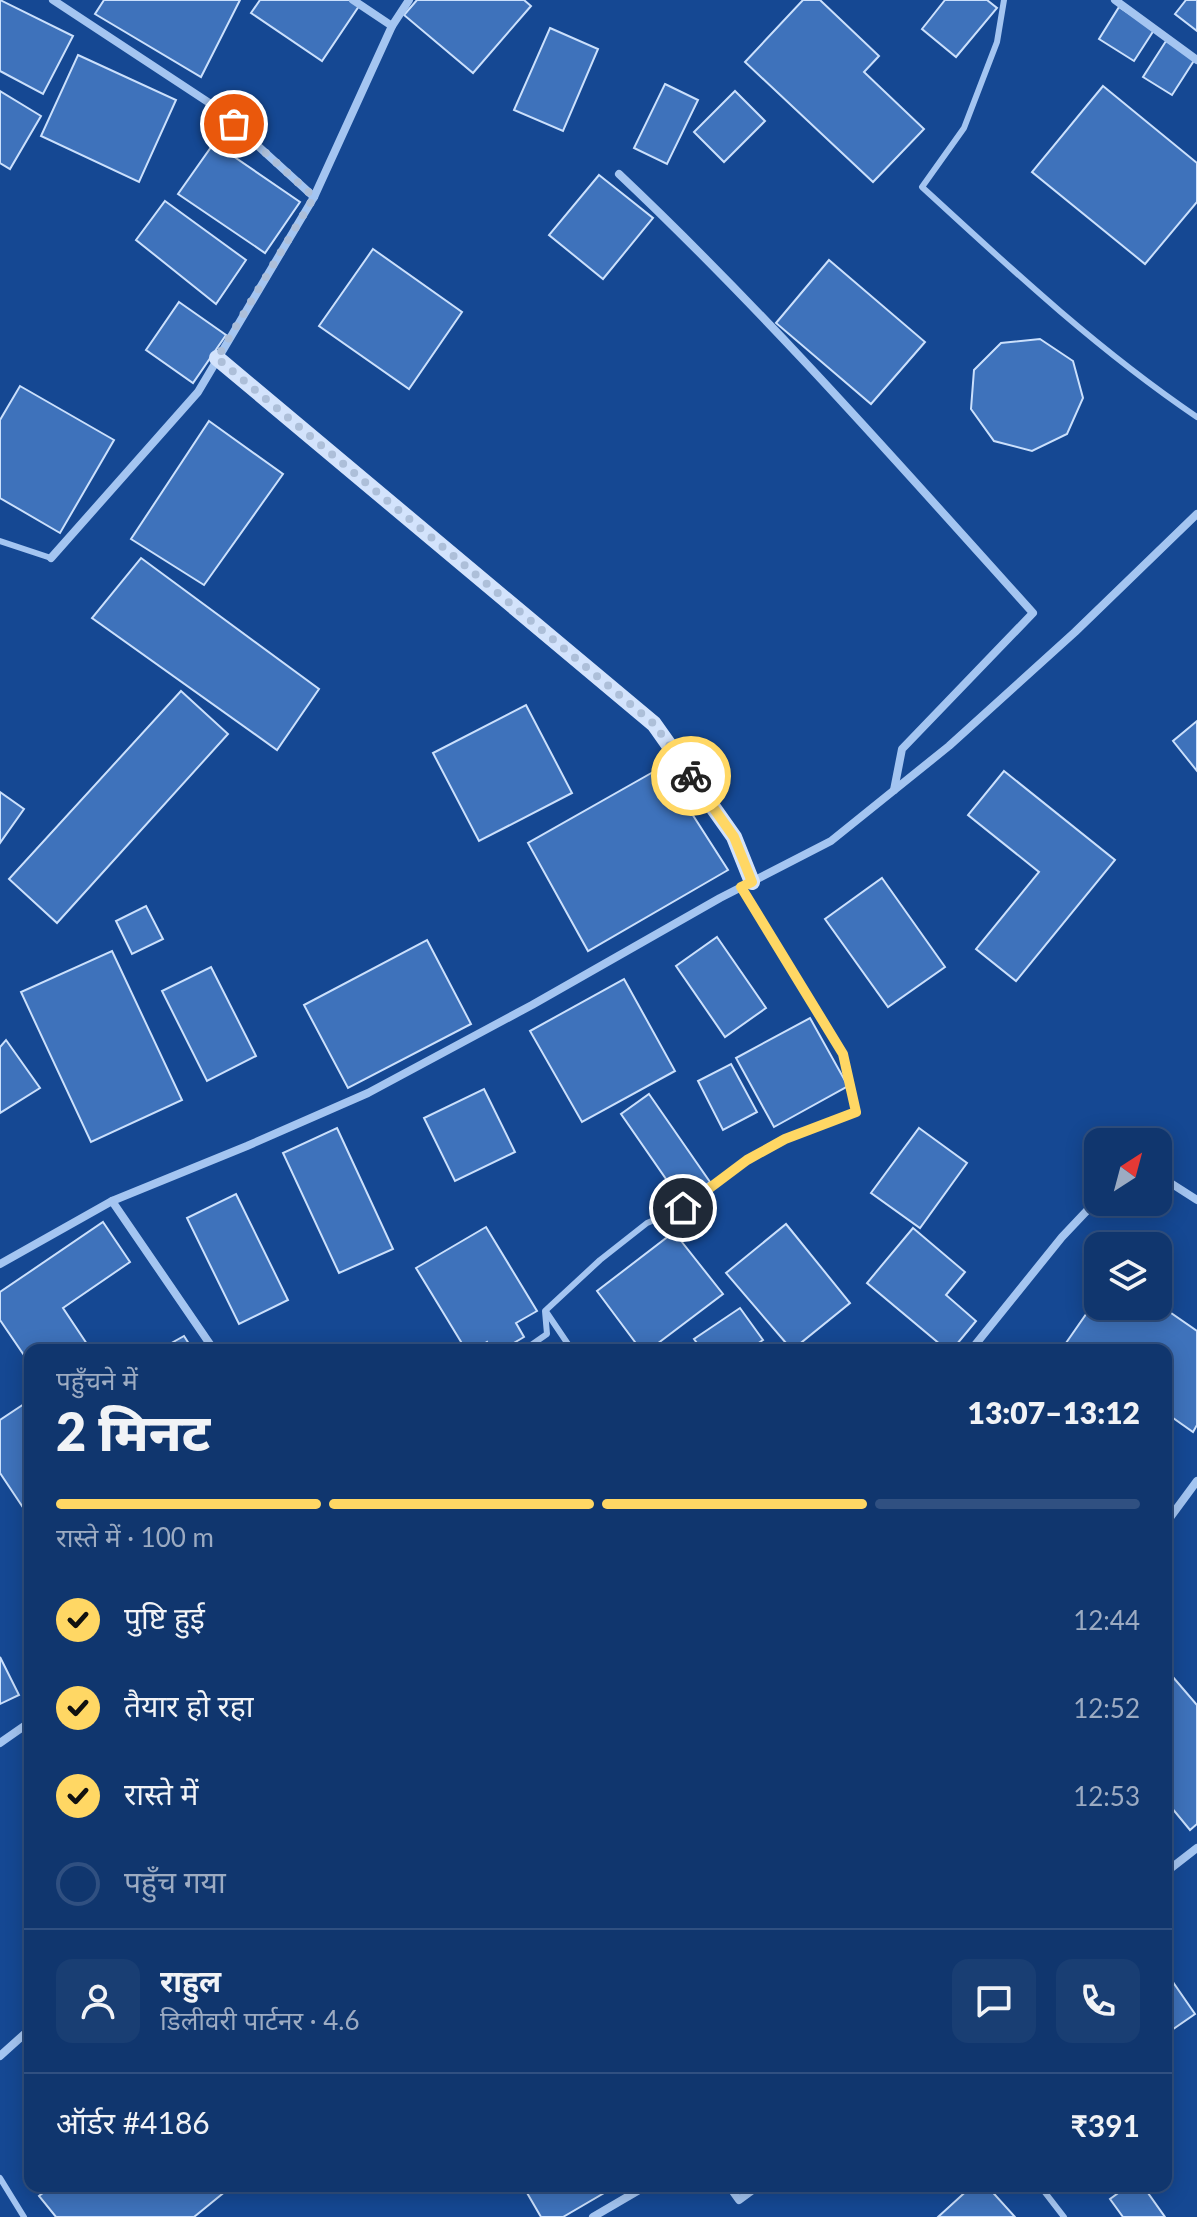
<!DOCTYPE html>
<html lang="hi">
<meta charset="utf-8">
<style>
body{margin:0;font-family:Lato,"Noto Sans Devanagari",sans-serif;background:#193e73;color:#f1f3f6;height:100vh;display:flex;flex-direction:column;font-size:30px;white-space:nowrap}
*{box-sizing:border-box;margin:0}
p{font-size:26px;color:#9cabc2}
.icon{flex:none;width:44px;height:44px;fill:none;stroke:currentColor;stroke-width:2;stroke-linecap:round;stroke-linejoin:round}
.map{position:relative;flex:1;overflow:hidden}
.drawer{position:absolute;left:24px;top:1344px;width:1148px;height:848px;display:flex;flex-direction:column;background:#10366e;border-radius:16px;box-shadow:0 4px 20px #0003,0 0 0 2px #305081}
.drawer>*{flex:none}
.needle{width:52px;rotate:36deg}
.tools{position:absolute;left:1084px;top:1128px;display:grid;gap:16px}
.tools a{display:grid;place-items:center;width:88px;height:88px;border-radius:16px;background:#10366e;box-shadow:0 4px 20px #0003,0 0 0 2px #305081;font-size:40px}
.pin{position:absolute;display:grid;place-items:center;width:68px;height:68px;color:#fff;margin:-34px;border:4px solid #fff;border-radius:50%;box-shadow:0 2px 8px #0007}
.courier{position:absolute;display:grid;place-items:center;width:80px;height:80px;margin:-40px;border:6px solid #ffd764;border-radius:50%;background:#fff;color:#222;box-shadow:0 2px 10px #0007}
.headline em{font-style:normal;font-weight:800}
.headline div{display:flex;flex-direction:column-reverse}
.headline{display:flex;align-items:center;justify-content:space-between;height:136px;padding:0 32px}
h1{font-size:52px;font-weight:800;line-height:60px}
.bar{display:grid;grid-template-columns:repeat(4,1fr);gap:12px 8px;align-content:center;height:96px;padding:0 32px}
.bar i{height:10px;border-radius:6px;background:#305081}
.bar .active{background:#ffd764}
.bar p{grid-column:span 4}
.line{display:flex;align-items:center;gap:20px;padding:0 32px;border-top:2px solid #305081}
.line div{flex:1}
.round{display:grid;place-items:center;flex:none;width:84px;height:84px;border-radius:16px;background:#193e73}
ol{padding:0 32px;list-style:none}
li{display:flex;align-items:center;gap:24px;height:88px}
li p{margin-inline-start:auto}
li .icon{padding:8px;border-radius:50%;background:#ffd764;color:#111;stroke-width:4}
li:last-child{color:#9cabc2}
li i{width:44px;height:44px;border:4px solid #305081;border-radius:50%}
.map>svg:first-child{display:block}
</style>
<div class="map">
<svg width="1197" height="2217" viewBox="0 0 1197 2217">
<rect width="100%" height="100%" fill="#154893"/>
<g fill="#3e72bb" stroke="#cbe0fc" stroke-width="2">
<polygon points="0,0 73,36 43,94 0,71"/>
<polygon points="104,0 240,0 201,77 95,14"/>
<polygon points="260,0 349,0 359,6 322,61 251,13"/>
<polygon points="417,0 524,0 531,6 473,73 404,15"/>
<polygon points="803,0 820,0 879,56 864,72 924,129 873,182 745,62"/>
<polygon points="945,0 987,0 997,8 956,57 922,29"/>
<polygon points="1186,0 1197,0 1197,31 1175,14"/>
<polygon points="1119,7 1154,30 1134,61 1099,39"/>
<polygon points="550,28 598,49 563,131 514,110"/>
<polygon points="1166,41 1195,59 1172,95 1143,77"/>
<polygon points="78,55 176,100 139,182 41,136"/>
<polygon points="665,84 698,100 667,164 634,148"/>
<polygon points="1103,86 1197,163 1197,202 1145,264 1032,172"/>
<polygon points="0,91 41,116 10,169 0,163"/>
<polygon points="735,91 765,121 724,162 694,132"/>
<polygon points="214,143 300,202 265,253 178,194"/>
<polygon points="599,175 653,218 603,279 549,235"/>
<polygon points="165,201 246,260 216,304 136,240"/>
<polygon points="373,249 462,312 409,389 319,326"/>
<polygon points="829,260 925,342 871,404 776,323"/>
<polygon points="179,302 226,335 193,383 146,350"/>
<polygon points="1040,339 1073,361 1083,398 1067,434 1032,451 994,441 971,409 974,370 1001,343"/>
<polygon points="20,386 114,440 60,533 0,498 0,420"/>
<polygon points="209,421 283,474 204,585 131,539"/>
<polygon points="141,558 319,689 277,750 92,618"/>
<polygon points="181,691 228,734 57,923 9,879"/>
<polygon points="526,705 572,793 479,841 433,753"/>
<polygon points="1197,721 1197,771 1173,741"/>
<polygon points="662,767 728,870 588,951 528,843"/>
<polygon points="1004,771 1115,860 1016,981 976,949 1039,872 968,815"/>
<polygon points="0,792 24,809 0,843"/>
<polygon points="882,878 945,967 888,1007 825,919"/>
<polygon points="146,906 163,939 132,954 116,921"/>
<polygon points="717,937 766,1008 725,1037 676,966"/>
<polygon points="427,940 471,1024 348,1088 304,1005"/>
<polygon points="112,951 182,1100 91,1142 21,992"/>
<polygon points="211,967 256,1056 207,1081 162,991"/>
<polygon points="624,979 675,1071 582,1122 530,1031"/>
<polygon points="810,1018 848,1086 774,1127 736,1058"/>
<polygon points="6,1040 40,1088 0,1113 0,1047"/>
<polygon points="731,1064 757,1112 723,1130 698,1081"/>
<polygon points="484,1089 515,1152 455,1181 424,1118"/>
<polygon points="649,1094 710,1182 682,1202 621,1114"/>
<polygon points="337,1128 393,1249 339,1273 283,1153"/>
<polygon points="919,1128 967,1163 920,1228 871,1193"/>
<polygon points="236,1194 288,1300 239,1324 187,1218"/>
<polygon points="103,1222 130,1262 63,1308 91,1350 30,1350 30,1364 0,1320 0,1292"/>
<polygon points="786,1224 850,1303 792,1350 726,1273"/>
<polygon points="486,1227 537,1311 516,1323 524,1337 502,1350 491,1350 487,1342 474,1350 466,1350 416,1268"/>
<polygon points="913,1228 965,1272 946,1295 976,1321 952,1350 947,1350 867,1283"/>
<polygon points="674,1232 723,1294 649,1350 641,1350 597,1291"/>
<polygon points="1098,1297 1098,1306 1158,1304 1197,1331 1197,1425 1193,1432 1166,1413 1166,1350 1075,1350 1066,1343"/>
<polygon points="740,1308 763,1340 748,1350 702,1350 694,1339"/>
<polygon points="184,1336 193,1350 159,1350"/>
<polygon points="30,1400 30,1518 0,1473 0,1420"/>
<polygon points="0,1657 19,1695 0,1704"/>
<polygon points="1166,1669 1197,1705 1197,1824 1190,1830 1166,1801"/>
<polygon points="1166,1972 1195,2014 1166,2034"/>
<polygon points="52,2186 232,2186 194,2217 56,2217 39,2196"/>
<polygon points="523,2186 616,2186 563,2217 541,2217"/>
<polygon points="972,2186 987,2186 1015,2217 938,2217"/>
<polygon points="1128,2186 1143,2186 1165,2217 1123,2217 1110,2199"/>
</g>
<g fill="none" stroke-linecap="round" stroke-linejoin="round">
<g stroke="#a4c5f1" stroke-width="6">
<path d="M1004,0L997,42L964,128L922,187C1010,268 1098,350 1197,417"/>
<polyline points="0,541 51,558"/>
<polyline points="547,1313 572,1350"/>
<polyline points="524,1350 547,1334 545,1311 600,1260 647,1223 683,1208 747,1160 785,1139 856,1112 843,1054 741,887"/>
<polyline points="0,2178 24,2217"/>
<polyline points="1040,2186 1064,2217"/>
</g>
<g stroke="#a4c5f1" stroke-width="8">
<polyline points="53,0 214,106 314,197"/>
<polyline points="353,0 392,26"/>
<polyline points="1115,0 1197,60"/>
<path d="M619,174C765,312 898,463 1033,613L902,749L894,790"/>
<polyline points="51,558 198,392 314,197 392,26 409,0"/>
<polyline points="1158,1175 1197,1200"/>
<polyline points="112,1201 214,1350"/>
<polyline points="0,1264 112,1201 247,1146 368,1093 532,1005 720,898 831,841 949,746 1075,632 1197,514"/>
<polyline points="971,1350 1062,1237 1098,1199"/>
<polyline points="1166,1523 1197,1481"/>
<polyline points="0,1743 30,1722"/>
<polyline points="1166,1872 1197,1848"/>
<polyline points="0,2056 30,2029"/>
<polyline points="729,2186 739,2200 758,2186"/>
<polyline points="593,2217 646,2186"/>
</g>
<polyline stroke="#d3e3fc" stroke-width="16" points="217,358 654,724 734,837 752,882"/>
</g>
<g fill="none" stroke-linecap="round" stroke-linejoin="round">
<polyline stroke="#adbfd9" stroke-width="8" stroke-dasharray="0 14.4" points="234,124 314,197 217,358 654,724 691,776"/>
<polyline stroke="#ffd764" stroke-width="10" points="683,1208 747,1160 785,1139 856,1112 843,1054 741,887 752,882 734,837 691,776"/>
</g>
</svg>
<div class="tools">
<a><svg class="needle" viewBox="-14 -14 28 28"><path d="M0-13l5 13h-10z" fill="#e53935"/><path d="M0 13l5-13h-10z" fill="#9cabc2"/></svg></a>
<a><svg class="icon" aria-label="layers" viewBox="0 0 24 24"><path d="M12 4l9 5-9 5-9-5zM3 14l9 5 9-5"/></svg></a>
</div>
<div class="pin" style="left:234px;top:124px;background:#ea580c"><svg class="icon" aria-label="bag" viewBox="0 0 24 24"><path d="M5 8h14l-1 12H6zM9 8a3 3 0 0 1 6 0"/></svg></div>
<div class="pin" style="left:683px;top:1208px;background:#1f2937"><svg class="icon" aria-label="home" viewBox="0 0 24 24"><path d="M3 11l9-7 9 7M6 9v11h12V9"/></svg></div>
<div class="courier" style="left:691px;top:776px"><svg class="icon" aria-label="bike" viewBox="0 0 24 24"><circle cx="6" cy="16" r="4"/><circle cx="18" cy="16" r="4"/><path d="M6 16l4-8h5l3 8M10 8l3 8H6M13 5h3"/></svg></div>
<section class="drawer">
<div class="headline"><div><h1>2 मिनट</h1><p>पहुँचने में</p></div><em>13:07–13:12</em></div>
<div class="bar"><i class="active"></i><i class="active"></i><i class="active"></i><i></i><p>रास्ते में · 100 m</p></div>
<ol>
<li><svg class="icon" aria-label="check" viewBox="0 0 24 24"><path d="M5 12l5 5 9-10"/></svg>पुष्टि हुई<p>12:44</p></li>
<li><svg class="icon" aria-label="check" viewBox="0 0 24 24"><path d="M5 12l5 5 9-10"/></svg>तैयार हो रहा<p>12:52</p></li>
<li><svg class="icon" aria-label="check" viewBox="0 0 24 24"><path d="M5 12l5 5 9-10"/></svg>रास्ते में<p>12:53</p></li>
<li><i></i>पहुँच गया</li>
</ol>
<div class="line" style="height:144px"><a class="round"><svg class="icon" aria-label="person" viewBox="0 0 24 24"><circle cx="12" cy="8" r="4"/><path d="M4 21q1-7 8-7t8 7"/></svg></a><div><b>राहुल</b><p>डिलीवरी पार्टनर · 4.6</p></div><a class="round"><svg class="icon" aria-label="chat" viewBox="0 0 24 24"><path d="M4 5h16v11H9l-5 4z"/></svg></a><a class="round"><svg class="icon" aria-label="phone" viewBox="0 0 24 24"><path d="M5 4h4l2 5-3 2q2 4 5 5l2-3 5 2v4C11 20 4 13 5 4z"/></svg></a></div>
<div class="line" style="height:104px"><div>ऑर्डर #4186</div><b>₹391</b></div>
</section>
</div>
